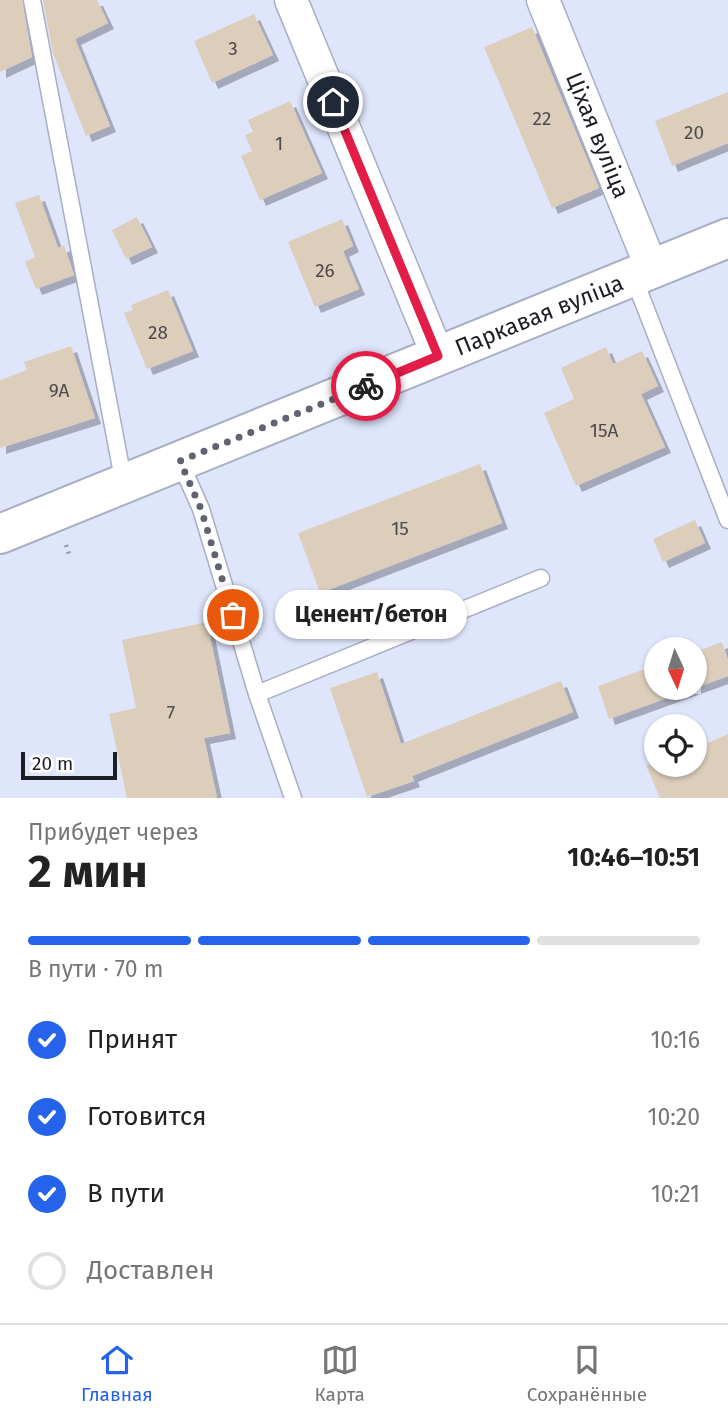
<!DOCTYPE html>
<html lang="ru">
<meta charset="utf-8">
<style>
body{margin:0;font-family:"Fira Sans",sans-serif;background:#f2f2f2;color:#222;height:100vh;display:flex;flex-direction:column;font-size:26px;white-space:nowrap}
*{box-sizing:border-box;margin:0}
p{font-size:23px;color:#767676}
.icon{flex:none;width:38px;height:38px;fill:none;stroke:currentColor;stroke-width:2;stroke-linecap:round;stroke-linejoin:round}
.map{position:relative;height:798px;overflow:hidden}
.details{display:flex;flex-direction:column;background:#fff;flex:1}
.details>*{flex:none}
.needle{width:46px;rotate:176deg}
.controls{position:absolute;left:644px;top:637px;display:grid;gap:14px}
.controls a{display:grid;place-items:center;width:63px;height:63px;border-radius:50%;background:#fff;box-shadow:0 2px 5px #0004;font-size:35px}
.scale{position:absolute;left:21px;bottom:18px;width:96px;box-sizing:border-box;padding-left:7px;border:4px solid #1c1e26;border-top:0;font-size:19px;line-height:24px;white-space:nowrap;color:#1c1e26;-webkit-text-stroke:5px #fff;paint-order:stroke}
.pin{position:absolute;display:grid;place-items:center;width:60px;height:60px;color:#fff;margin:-30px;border:4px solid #fff;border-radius:50%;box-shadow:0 2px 7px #0007}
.courier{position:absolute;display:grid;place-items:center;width:70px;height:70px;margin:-35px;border:5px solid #e11d48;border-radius:50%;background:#fff;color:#222;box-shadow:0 2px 9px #0007}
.bubble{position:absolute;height:49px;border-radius:24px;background:#fff;box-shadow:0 2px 5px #0004;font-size:23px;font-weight:700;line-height:49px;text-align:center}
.summary em{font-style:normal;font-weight:700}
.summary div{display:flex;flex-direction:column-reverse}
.summary{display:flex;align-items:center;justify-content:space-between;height:119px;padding:0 28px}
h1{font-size:46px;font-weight:700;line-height:52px}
.bar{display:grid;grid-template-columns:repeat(4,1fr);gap:10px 7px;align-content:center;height:84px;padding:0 28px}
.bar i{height:9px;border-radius:5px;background:#e0e0e0}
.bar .active{background:#2563eb}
.bar p{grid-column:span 4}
ol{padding:0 28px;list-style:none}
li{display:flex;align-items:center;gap:21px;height:77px}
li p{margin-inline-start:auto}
li .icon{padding:7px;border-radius:50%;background:#2563eb;color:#fff;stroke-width:4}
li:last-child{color:#767676}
li i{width:38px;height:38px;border:4px solid #e0e0e0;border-radius:50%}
.menu{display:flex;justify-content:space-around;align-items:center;height:98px;border-top:2px solid #e0e0e0;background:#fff;font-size:19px;color:#767676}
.menu a{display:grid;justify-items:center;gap:4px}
.menu .active{color:#2563eb}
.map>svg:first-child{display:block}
</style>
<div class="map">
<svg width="728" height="798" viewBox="0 0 728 798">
<defs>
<filter id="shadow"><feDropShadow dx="6" dy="6" stdDeviation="0" flood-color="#0004"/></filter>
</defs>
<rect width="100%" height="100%" fill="#dfe5fb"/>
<g fill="#ddcebc" filter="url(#shadow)">
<polygon points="0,0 22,0 32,57 0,72"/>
<polygon points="43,0 97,0 108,23 75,39 110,126 86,136 53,53"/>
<polygon points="254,14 273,55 212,83 194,41"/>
<polygon points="532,27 599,188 552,208 484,47"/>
<polygon points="728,92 728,143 672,166 655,121"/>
<polygon points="290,101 322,173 260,200 241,156 252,151 245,135 253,132 248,120"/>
<polygon points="39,195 58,248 64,245 74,275 36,289 25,262 35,257 15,203"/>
<polygon points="137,217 152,247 126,259 112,230"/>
<polygon points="342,219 353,246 343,251 359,289 315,307 288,242"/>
<polygon points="168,290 193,351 147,369 124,313 133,310 131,305"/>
<polygon points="71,346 95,418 0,448 0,380 27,370 24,362"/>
<polygon points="606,347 613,364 642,351 658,386 641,394 665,447 576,486 544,413 574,399 561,368"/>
<polygon points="480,464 502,523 320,593 298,533"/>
<polygon points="695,520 705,543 663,562 653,539"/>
<polygon points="207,622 230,733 204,738 217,798 127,798 109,714 136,708 122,640"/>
<polygon points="722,642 728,660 728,676 609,719 598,686 656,665 656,688 695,688 695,652"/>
<polygon points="377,672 401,744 561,681 573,712 412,776 414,781 367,797 330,688"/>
<polygon points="728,734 728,798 660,798 646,765 695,765 695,749"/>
</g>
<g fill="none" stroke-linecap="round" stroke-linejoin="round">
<defs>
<g id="service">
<polyline points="32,0 124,484"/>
<polyline points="633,276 728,520"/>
<polyline points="180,462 201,509 257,694 293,798"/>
<polyline points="257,694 541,578"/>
</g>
<g id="minor">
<polyline points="291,0 438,356"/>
<polyline points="543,0 652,269"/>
</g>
<polyline id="tertiary" points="0,534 728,238"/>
</defs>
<use href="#service" stroke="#a8aec3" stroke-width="19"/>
<use href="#minor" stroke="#a8aec3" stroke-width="35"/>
<use href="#tertiary" stroke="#a8aec3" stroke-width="42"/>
<polyline stroke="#9398a8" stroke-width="4.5" stroke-dasharray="2 5" stroke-linecap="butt" points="66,545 70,557"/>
<use href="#service" stroke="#fff" stroke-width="16"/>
<use href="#minor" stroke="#fff" stroke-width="32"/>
<use href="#tertiary" stroke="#fff" stroke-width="38"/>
</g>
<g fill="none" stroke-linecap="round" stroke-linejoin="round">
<polyline stroke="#606471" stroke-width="7" stroke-dasharray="0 12.6" points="233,615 201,509 180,461 366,386"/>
<polyline stroke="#e11d48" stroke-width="9" points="333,102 438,356 366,386"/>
</g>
<g text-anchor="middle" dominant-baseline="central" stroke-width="5" stroke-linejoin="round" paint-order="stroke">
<g font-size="19" fill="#4c4a4c">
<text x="233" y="48">3</text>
<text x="542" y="118">22</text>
<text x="694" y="132">20</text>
<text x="279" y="143">1</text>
<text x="325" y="270">26</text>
<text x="158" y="332">28</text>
<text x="59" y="390">9А</text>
<text x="604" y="430">15А</text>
<text x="400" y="528">15</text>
<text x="171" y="712">7</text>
</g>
<g font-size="23" fill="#1c1e26" stroke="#fff">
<text transform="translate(598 135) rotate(68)">Ціхая вуліца</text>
<text transform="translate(539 315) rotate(-22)">Паркавая вуліца</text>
</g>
</g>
</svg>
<div class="controls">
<a><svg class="needle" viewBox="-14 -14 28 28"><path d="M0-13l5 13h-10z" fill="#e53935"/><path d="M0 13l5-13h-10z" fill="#767676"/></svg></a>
<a><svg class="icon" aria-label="locate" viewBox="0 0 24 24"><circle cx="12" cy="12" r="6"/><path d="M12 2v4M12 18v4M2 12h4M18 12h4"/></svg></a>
</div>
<div class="scale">20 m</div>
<div class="pin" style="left:233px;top:615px;background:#ea580c"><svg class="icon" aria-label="bag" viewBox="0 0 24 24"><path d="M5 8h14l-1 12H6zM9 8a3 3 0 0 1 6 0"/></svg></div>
<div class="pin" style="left:333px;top:102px;background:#1f2937"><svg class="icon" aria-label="home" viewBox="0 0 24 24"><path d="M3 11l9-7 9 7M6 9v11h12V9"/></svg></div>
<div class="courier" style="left:366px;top:386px"><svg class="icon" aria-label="bike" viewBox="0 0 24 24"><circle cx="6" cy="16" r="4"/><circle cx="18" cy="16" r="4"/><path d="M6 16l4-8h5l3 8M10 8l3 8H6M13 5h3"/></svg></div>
<div class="bubble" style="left:275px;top:590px;width:192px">Ценент/бетон</div>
</div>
<section class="details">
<div class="summary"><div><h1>2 мин</h1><p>Прибудет через</p></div><em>10:46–10:51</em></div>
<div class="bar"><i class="active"></i><i class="active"></i><i class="active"></i><i></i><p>В пути · 70 m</p></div>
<ol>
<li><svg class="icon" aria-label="check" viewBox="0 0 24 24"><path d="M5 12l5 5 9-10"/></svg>Принят<p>10:16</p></li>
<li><svg class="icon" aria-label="check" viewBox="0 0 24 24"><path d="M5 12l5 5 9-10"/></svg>Готовится<p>10:20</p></li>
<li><svg class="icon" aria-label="check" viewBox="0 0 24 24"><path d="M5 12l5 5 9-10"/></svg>В пути<p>10:21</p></li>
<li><i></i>Доставлен</li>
</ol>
</section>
<nav class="menu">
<a class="active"><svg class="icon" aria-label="home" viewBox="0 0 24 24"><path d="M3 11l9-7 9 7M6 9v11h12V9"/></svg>Главная</a>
<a><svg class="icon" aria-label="map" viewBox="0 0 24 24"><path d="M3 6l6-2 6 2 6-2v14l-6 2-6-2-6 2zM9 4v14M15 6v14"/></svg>Карта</a>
<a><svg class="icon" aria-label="saved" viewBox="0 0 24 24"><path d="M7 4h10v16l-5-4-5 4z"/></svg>Сохранённые</a>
</nav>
